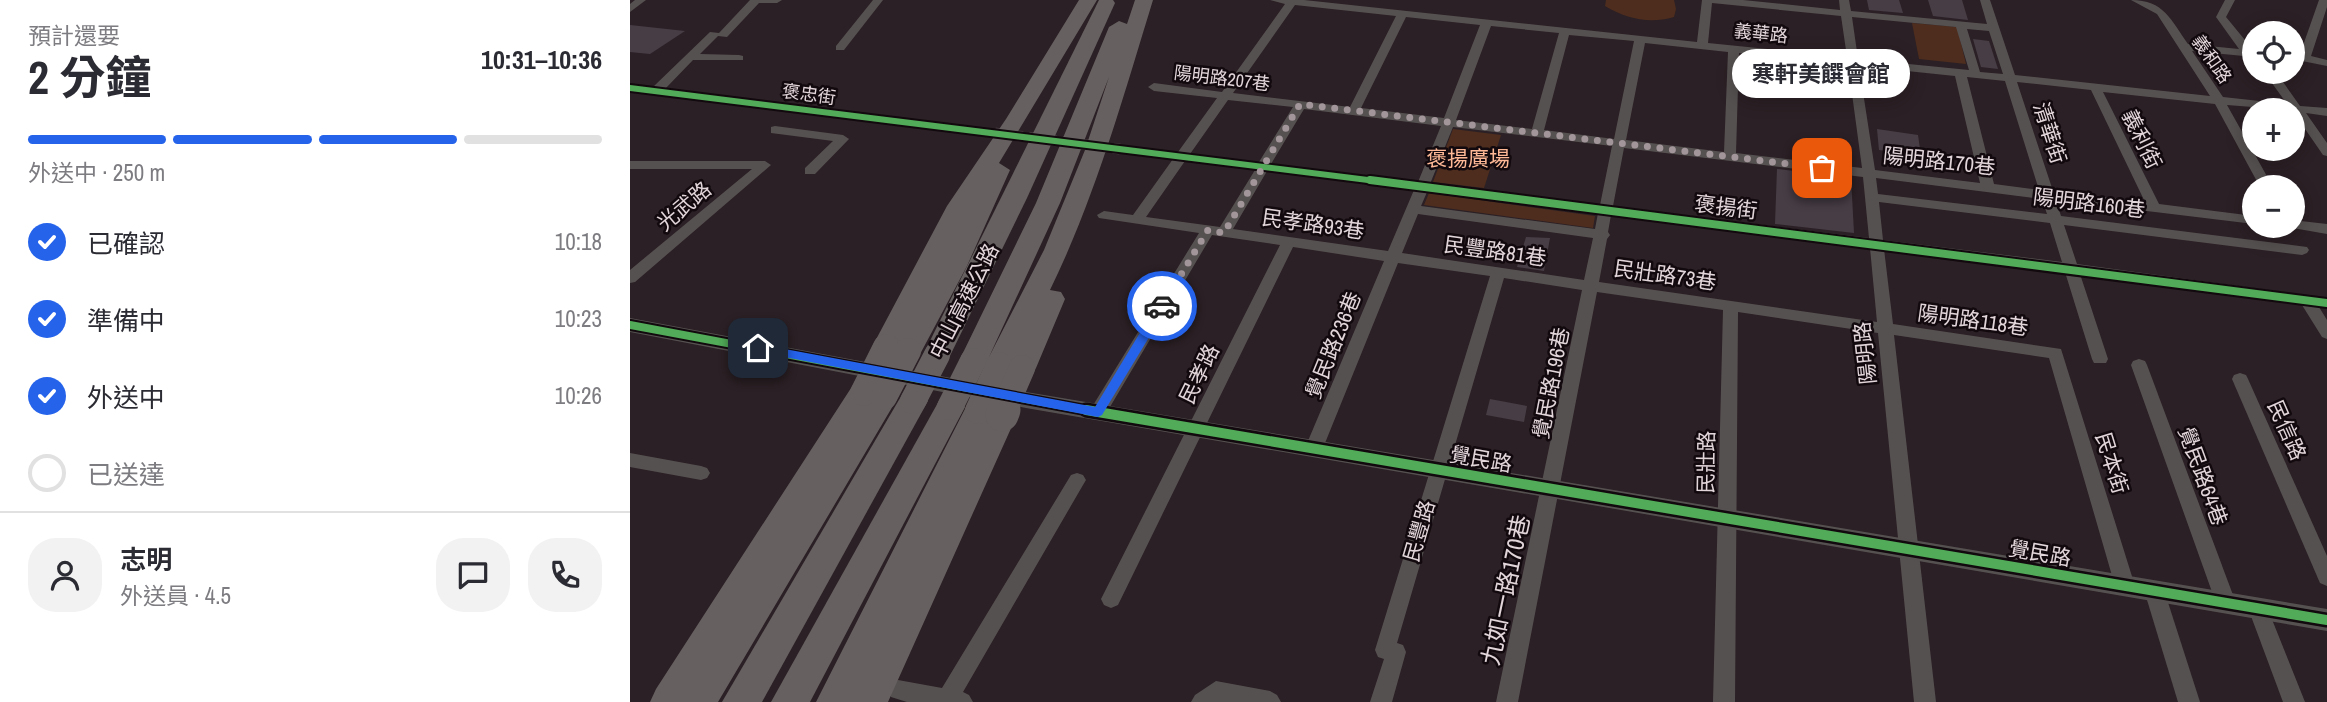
<!DOCTYPE html>
<html lang="zh-TW">
<meta charset="utf-8">
<style>
body{margin:0;font-family:"Archivo Narrow","Noto Sans TC",sans-serif;background:#f2f2f3;color:#2b2b33;height:100vh;display:flex;flex-direction:column;font-size:26px;white-space:nowrap}
*{box-sizing:border-box;margin:0}
p{font-size:23px;color:#7c7c81}
.icon{flex:none;width:38px;height:38px;fill:none;stroke:currentColor;stroke-width:2;stroke-linecap:round;stroke-linejoin:round}
.map{position:relative;flex:1;overflow:hidden}
.panel{display:flex;flex-direction:column;background:#fff;width:630px}
.panel>*{flex:none}
.controls{position:absolute;left:1612px;top:21px;display:grid;gap:14px}
.controls a{display:grid;place-items:center;width:63px;height:63px;border-radius:50%;background:#fff;box-shadow:0 4px 18px #0003;font-size:35px}
.pin{position:absolute;display:grid;place-items:center;width:60px;height:60px;color:#fff;margin:-30px;border-radius:14px;box-shadow:0 4px 10px #0006}
.courier{position:absolute;display:grid;place-items:center;width:70px;height:70px;margin:-35px;border:5px solid #2563eb;border-radius:50%;background:#fff;color:#222;box-shadow:0 2px 9px #0007}
.bubble{position:absolute;height:49px;border-radius:24px;background:#fff;box-shadow:0 4px 18px #0003;font-size:23px;font-weight:700;line-height:49px;text-align:center}
.head em{font-style:normal;font-weight:700}
.head div{display:flex;flex-direction:column-reverse}
.head{display:flex;align-items:center;justify-content:space-between;height:119px;padding:0 28px}
h1{font-size:46px;font-weight:700;line-height:52px}
.bar{display:grid;grid-template-columns:repeat(4,1fr);gap:10px 7px;align-content:center;height:84px;padding:0 28px}
.bar i{height:9px;border-radius:5px;background:#e1e1e2}
.bar .selected{background:#2563eb}
.bar p{grid-column:span 4}
.line{display:flex;align-items:center;gap:18px;padding:0 28px;border-top:2px solid #e1e1e2}
.line div{flex:1}
.round{display:grid;place-items:center;flex:none;width:74px;height:74px;border-radius:28px;background:#f2f2f3}
ol{padding:0 28px;list-style:none}
li{display:flex;align-items:center;gap:21px;height:77px}
li p{margin-inline-start:auto}
li .icon{padding:7px;border-radius:50%;background:#2563eb;color:#fff;stroke-width:4}
li:last-child{color:#7c7c81}
li i{width:38px;height:38px;border:4px solid #e1e1e2;border-radius:50%}
main{display:flex;flex:1;min-height:0}
.map>svg:first-child{display:block}
</style>
<main>
<section class="panel">
<div class="head"><div><h1>2 分鐘</h1><p>預計還要</p></div><em>10:31–10:36</em></div>
<div class="bar"><i class="selected"></i><i class="selected"></i><i class="selected"></i><i></i><p>外送中 · 250 m</p></div>
<ol>
<li><svg class="icon" aria-label="check" viewBox="0 0 24 24"><path d="M5 12l5 5 9-10"/></svg>已確認<p>10:18</p></li>
<li><svg class="icon" aria-label="check" viewBox="0 0 24 24"><path d="M5 12l5 5 9-10"/></svg>準備中<p>10:23</p></li>
<li><svg class="icon" aria-label="check" viewBox="0 0 24 24"><path d="M5 12l5 5 9-10"/></svg>外送中<p>10:26</p></li>
<li><i></i>已送達</li>
</ol>
<div class="line" style="height:126px"><a class="round"><svg class="icon" aria-label="person" viewBox="0 0 24 24"><circle cx="12" cy="8" r="4"/><path d="M4 21q1-7 8-7t8 7"/></svg></a><div><b>志明</b><p>外送員 · 4.5</p></div><a class="round"><svg class="icon" aria-label="chat" viewBox="0 0 24 24"><path d="M4 5h16v11H9l-5 4z"/></svg></a><a class="round"><svg class="icon" aria-label="phone" viewBox="0 0 24 24"><path d="M5 4h4l2 5-3 2q2 4 5 5l2-3 5 2v4C11 20 4 13 5 4z"/></svg></a></div>
</section>
<div class="map">
<svg width="1697" height="702" viewBox="0 0 1697 702">
<rect width="100%" height="100%" fill="#2b2025"/>
<g fill="#4e2d1e">
<path d="M976,0H1044L1046,9L1044,17C1019,24 997,19 975,6Z"/>
<polygon points="1282,23 1327,27 1336,64 1289,59"/>
<polygon points="823,129 871,135 854,188 803,182"/>
<polygon points="799,193 965,216 963,228 794,205"/>
</g>
<g fill="#473d45">
<polygon points="1237,0 1269,0 1273,13 1239,10"/>
<polygon points="1298,0 1332,0 1338,20 1303,16"/>
<polygon points="0,25 55,31 20,54 0,52"/>
<polygon points="1343,39 1359,41 1368,69 1351,67"/>
<polygon points="1247,129 1288,135 1291,156 1249,150"/>
<polygon points="1147,169 1221,178 1224,233 1145,224"/>
<polygon points="896,237 920,238 914,271 887,267"/>
<polygon points="860,399 897,406 894,422 856,415"/>
</g>
<g fill="none" stroke-linecap="round" stroke-linejoin="round">
<polyline stroke="#473b40" stroke-width="11" stroke-dasharray="11 6" stroke-linecap="butt" points="365,133 490,149"/>
<g fill="#565151" fill-rule="evenodd">
<polygon points="5,0 16,0 0,12 0,4"/>
<polygon points="120,0 152,0 147,3 129,3 97,37 88,36 70,54 109,55 113,56 113,60 63,60 35,89 362,129 368,133 362,137 0,92 0,84 23,87 80,32 89,33"/>
<polygon points="243,0 253,0 214,50 206,50 206,46"/>
<path d="M640,0H674L1067,42L1072,0H1113L1210,10L1209,0H1219L1221,11L1357,24L1350,0H1360L1385,75L1580,96L1527,14L1501,0C1534,0 1541,20 1558,44L1609,49L1586,17L1595,0H1605L1596,17L1624,51V57L1562,51L1593,97L1657,104L1634,72H1646L1670,106L1697,108V116L1676,113L1697,143V156L1693,155L1662,110L1597,105L1643,187H1630L1585,104L1473,92L1529,204L1624,216V224L1426,200L1431,216L1677,247L1679,250L1677,253L1672,255L1434,225L1447,264L1697,298V308L1689,307L1697,320V339L1692,337L1672,305L1450,274L1478,359L1476,363H1464L1462,359L1435,272L1254,249L1263,324L1431,349L1505,586L1502,592L1495,595L1488,592L1485,586L1419,358L1264,335L1306,702H1284L1248,333L1108,312L1105,702H1083L1093,310L967,292L888,702H866L952,290L874,278L767,643L773,645L776,652L762,702H740L754,659L748,657L745,650L860,276L768,263L693,448L690,453L684,455L678,453L675,448L754,261L663,247L488,605L481,608L474,605L471,599L650,245L582,235L474,417H462L460,412L462,407L569,233L469,218L467,215L474,211L503,215L543,159L490,153L484,149L490,145L548,152L587,98L524,91L518,87L524,83L592,92L655,4ZM1082,3L1211,16L1217,57L1078,43ZM665,5L766,16L720,107L603,93ZM776,17L850,25L814,118L731,108ZM1222,17L1326,27L1339,70L1228,59ZM861,26L929,33L902,129L826,120ZM1337,29L1359,31L1373,74L1350,72ZM939,35L1004,41L984,139L914,130ZM1015,43L1098,52L1094,152L996,140ZM1109,53L1218,64L1232,168L1106,153ZM1229,66L1325,76L1350,183L1245,170ZM1337,77L1375,81L1409,190L1364,184ZM1387,82L1461,90L1515,202L1423,191ZM598,100L663,107L629,162L560,154ZM674,109L811,126L788,182L641,164ZM823,127L982,146L970,205L800,184ZM994,148L1233,177L1239,238L983,206ZM555,161L625,170L590,227L516,217ZM637,171L784,190L758,251L603,229ZM1246,178L1412,199L1417,214L1248,194ZM797,192L968,213L965,229L791,206ZM1249,202L1420,223L1432,262L1253,240ZM788,214L963,238L954,280L772,253ZM981,215L1240,248L1247,322L969,282L977,239L980,235L978,232Z"/>
<polygon points="1689,0 1697,0 1697,7 1681,56 1697,60 1697,66 1662,59 1662,53 1670,54"/>
<polygon points="145,126 213,135 219,139 185,174 175,174 175,168 203,141 141,133 141,127"/>
<polygon points="0,161 135,161 141,165 5,282 0,283 0,270 122,169 0,169"/>
<polygon points="1662,220 1697,224 1697,234 1657,227 1662,226"/>
<polygon points="1509,359 1515,361 1517,365 1606,603 1603,609 1596,612 1589,609 1586,603 1501,365 1503,361"/>
<polygon points="1610,373 1616,375 1618,379 1697,556 1697,586 1690,583 1602,379 1604,375"/>
<polygon points="0,453 71,466 77,468 80,473 77,478 71,480 0,467"/>
<polygon points="447,473 453,475 456,480 453,485 333,692 339,695 343,702 277,702 261,697 258,690 261,683 268,680 312,688 441,475"/>
<polygon points="1524,581 1531,584 1534,590 1570,702 1548,702 1514,590 1517,584"/>
<polygon points="1628,599 1635,602 1675,702 1653,702 1618,608 1621,602"/>
<polygon points="586,681 640,691 647,695 651,702 561,702 565,695"/>
</g>
<polygon fill="#565151" fill-rule="evenodd" points="0,318 396,392 1697,609 1697,631 396,408 0,332"/>
<g fill="#666060" fill-rule="evenodd">
<polygon points="449,0 467,0 369,163 380,170 337,266 288,358 278,361 266,354 256,357 246,354 242,347 317,206 376,119"/>
<polygon points="469,0 483,0 485,3 397,198 317,362 307,365 297,362 293,355"/>
<path d="M505,0H523C493,98 465,198 420,290L431,292L435,299L406,368L402,376L392,379L380,371L369,376L359,373L355,365L343,372L333,369L329,361L406,203L479,27L489,21L497,24ZM479,77L455,150L414,250L359,357L430,203Z"/>
<polygon points="233,382 243,385 246,390 252,388 262,391 267,399 88,702 20,702 26,689 223,385"/>
<polygon points="283,390 293,393 298,401 132,702 92,702 273,393"/>
<polygon points="320,395 330,399 335,407 180,702 141,702 310,399"/>
<polygon points="348,399 358,403 361,408 372,403 383,407 387,415 258,702 186,702 338,403"/>
</g>
<g stroke="#666060" stroke-width="26">
<polyline points="233,393 256,347"/>
<polyline points="254,397 278,351"/>
<polyline points="283,401 307,355"/>
<polyline points="320,407 343,361"/>
<polyline points="348,411 369,365"/>
<polyline points="373,412 392,368"/>
</g>
<polyline stroke="#666060" stroke-width="33" points="372,415 374,410"/>
<defs>
<polyline id="cycleway-far2" points="0,88 754,182"/>
<g id="cycleway-far1">
<polyline points="740,180 1697,303"/>
<polyline points="0,325 466,412"/>
</g>
<polyline id="cycleway" points="456,410 1697,620"/>
</defs>
<use href="#cycleway-far2" stroke="#11090d" stroke-width="10"/>
<use href="#cycleway-far1" stroke="#11090d" stroke-width="12"/>
<use href="#cycleway" stroke="#11090d" stroke-width="15"/>
<use href="#cycleway-far2" stroke="#51ab58" stroke-width="6"/>
<use href="#cycleway-far1" stroke="#51ab58" stroke-width="8"/>
<use href="#cycleway" stroke="#51ab58" stroke-width="10"/>
</g>
<polygon fill="#2563eb" points="532,302 538,306 472,415 468,417 128,352 123,348 128,344 465,407 528,303"/>
<g fill="none" stroke-linecap="round" stroke-linejoin="round">
<polyline stroke="#a3969b" stroke-width="7" stroke-dasharray="0 12.6" points="532,306 578,230 594,233 670,104 1192,168"/>
</g>
<g text-anchor="middle" dominant-baseline="central" stroke-width="5" stroke-linejoin="round" paint-order="stroke">
<g font-size="18" fill="#e3d6db" stroke="#11090d">
<text transform="translate(1131 33) rotate(6)">義華路</text>
<text transform="translate(1582 59) rotate(55)">義和路</text>
<text transform="translate(592 78) rotate(7)">陽明路207巷</text>
<text transform="translate(179 94) rotate(8)">褒忠街</text>
</g>
<g font-size="21" fill="#e3d6db" stroke="#11090d">
<text transform="translate(1420 133) rotate(72)">清華街</text>
<text transform="translate(1512 139) rotate(64)">義利街</text>
<text transform="translate(1309 161) rotate(6)">陽明路170巷</text>
<text transform="translate(1459 203) rotate(7)">陽明路160巷</text>
<text transform="translate(54 206) rotate(-40)">光武路</text>
<text transform="translate(1096 207) rotate(7)">褒揚街</text>
<text transform="translate(683 224) rotate(8)">民孝路93巷</text>
<text transform="translate(865 251) rotate(8)">民豐路81巷</text>
<text transform="translate(1035 275) rotate(8)">民壯路73巷</text>
<text transform="translate(334 301) rotate(-63)">中山高速公路</text>
<text transform="translate(1343 320) rotate(8)">陽明路118巷</text>
<text transform="translate(703 345) rotate(-68)">覺民路236巷</text>
<text transform="translate(1235 353) rotate(-96)">陽明路</text>
<text transform="translate(569 374) rotate(-64)">民孝路</text>
<text transform="translate(921 383) rotate(-79)">覺民路196巷</text>
<text transform="translate(1657 430) rotate(66)">民信路</text>
<text transform="translate(851 459) rotate(10)">覺民路</text>
<text transform="translate(1076 462) rotate(-89)">民壯路</text>
<text transform="translate(1482 463) rotate(73)">民本街</text>
<text transform="translate(1573 476) rotate(70)">覺民路64巷</text>
<text transform="translate(789 531) rotate(-74)">民豐路</text>
<text transform="translate(1410 553) rotate(10)">覺民路</text>
</g>
<g font-size="21" fill="#ffb996" stroke="#11090d">
<text x="838" y="158">褒揚廣場</text>
</g>
<g font-size="24" fill="#e3d6db" stroke="#11090d">
<text transform="translate(875 590) rotate(-78)">九如一路170巷</text>
</g>
</g>
</svg>
<div class="controls">
<a><svg class="icon" aria-label="locate" viewBox="0 0 24 24"><circle cx="12" cy="12" r="6"/><path d="M12 2v4M12 18v4M2 12h4M18 12h4"/></svg></a>
<a>+</a>
<a>−</a>
</div>
<div class="pin" style="left:1192px;top:168px;background:#ea580c"><svg class="icon" aria-label="bag" viewBox="0 0 24 24"><path d="M5 8h14l-1 12H6zM9 8a3 3 0 0 1 6 0"/></svg></div>
<div class="pin" style="left:128px;top:348px;background:#1f2937"><svg class="icon" aria-label="home" viewBox="0 0 24 24"><path d="M3 11l9-7 9 7M6 9v11h12V9"/></svg></div>
<div class="courier" style="left:532px;top:306px"><svg class="icon" aria-label="car" viewBox="0 0 24 24"><path d="M5 17H2v-5l4-1 3-4h7l3 4 3 1v5h-3M9 17h6M6 11h13"/><circle cx="7" cy="17" r="2"/><circle cx="17" cy="17" r="2"/></svg></div>
<div class="bubble" style="left:1102px;top:49px;width:178px">寒軒美饌會館</div>
</div>
</main>
